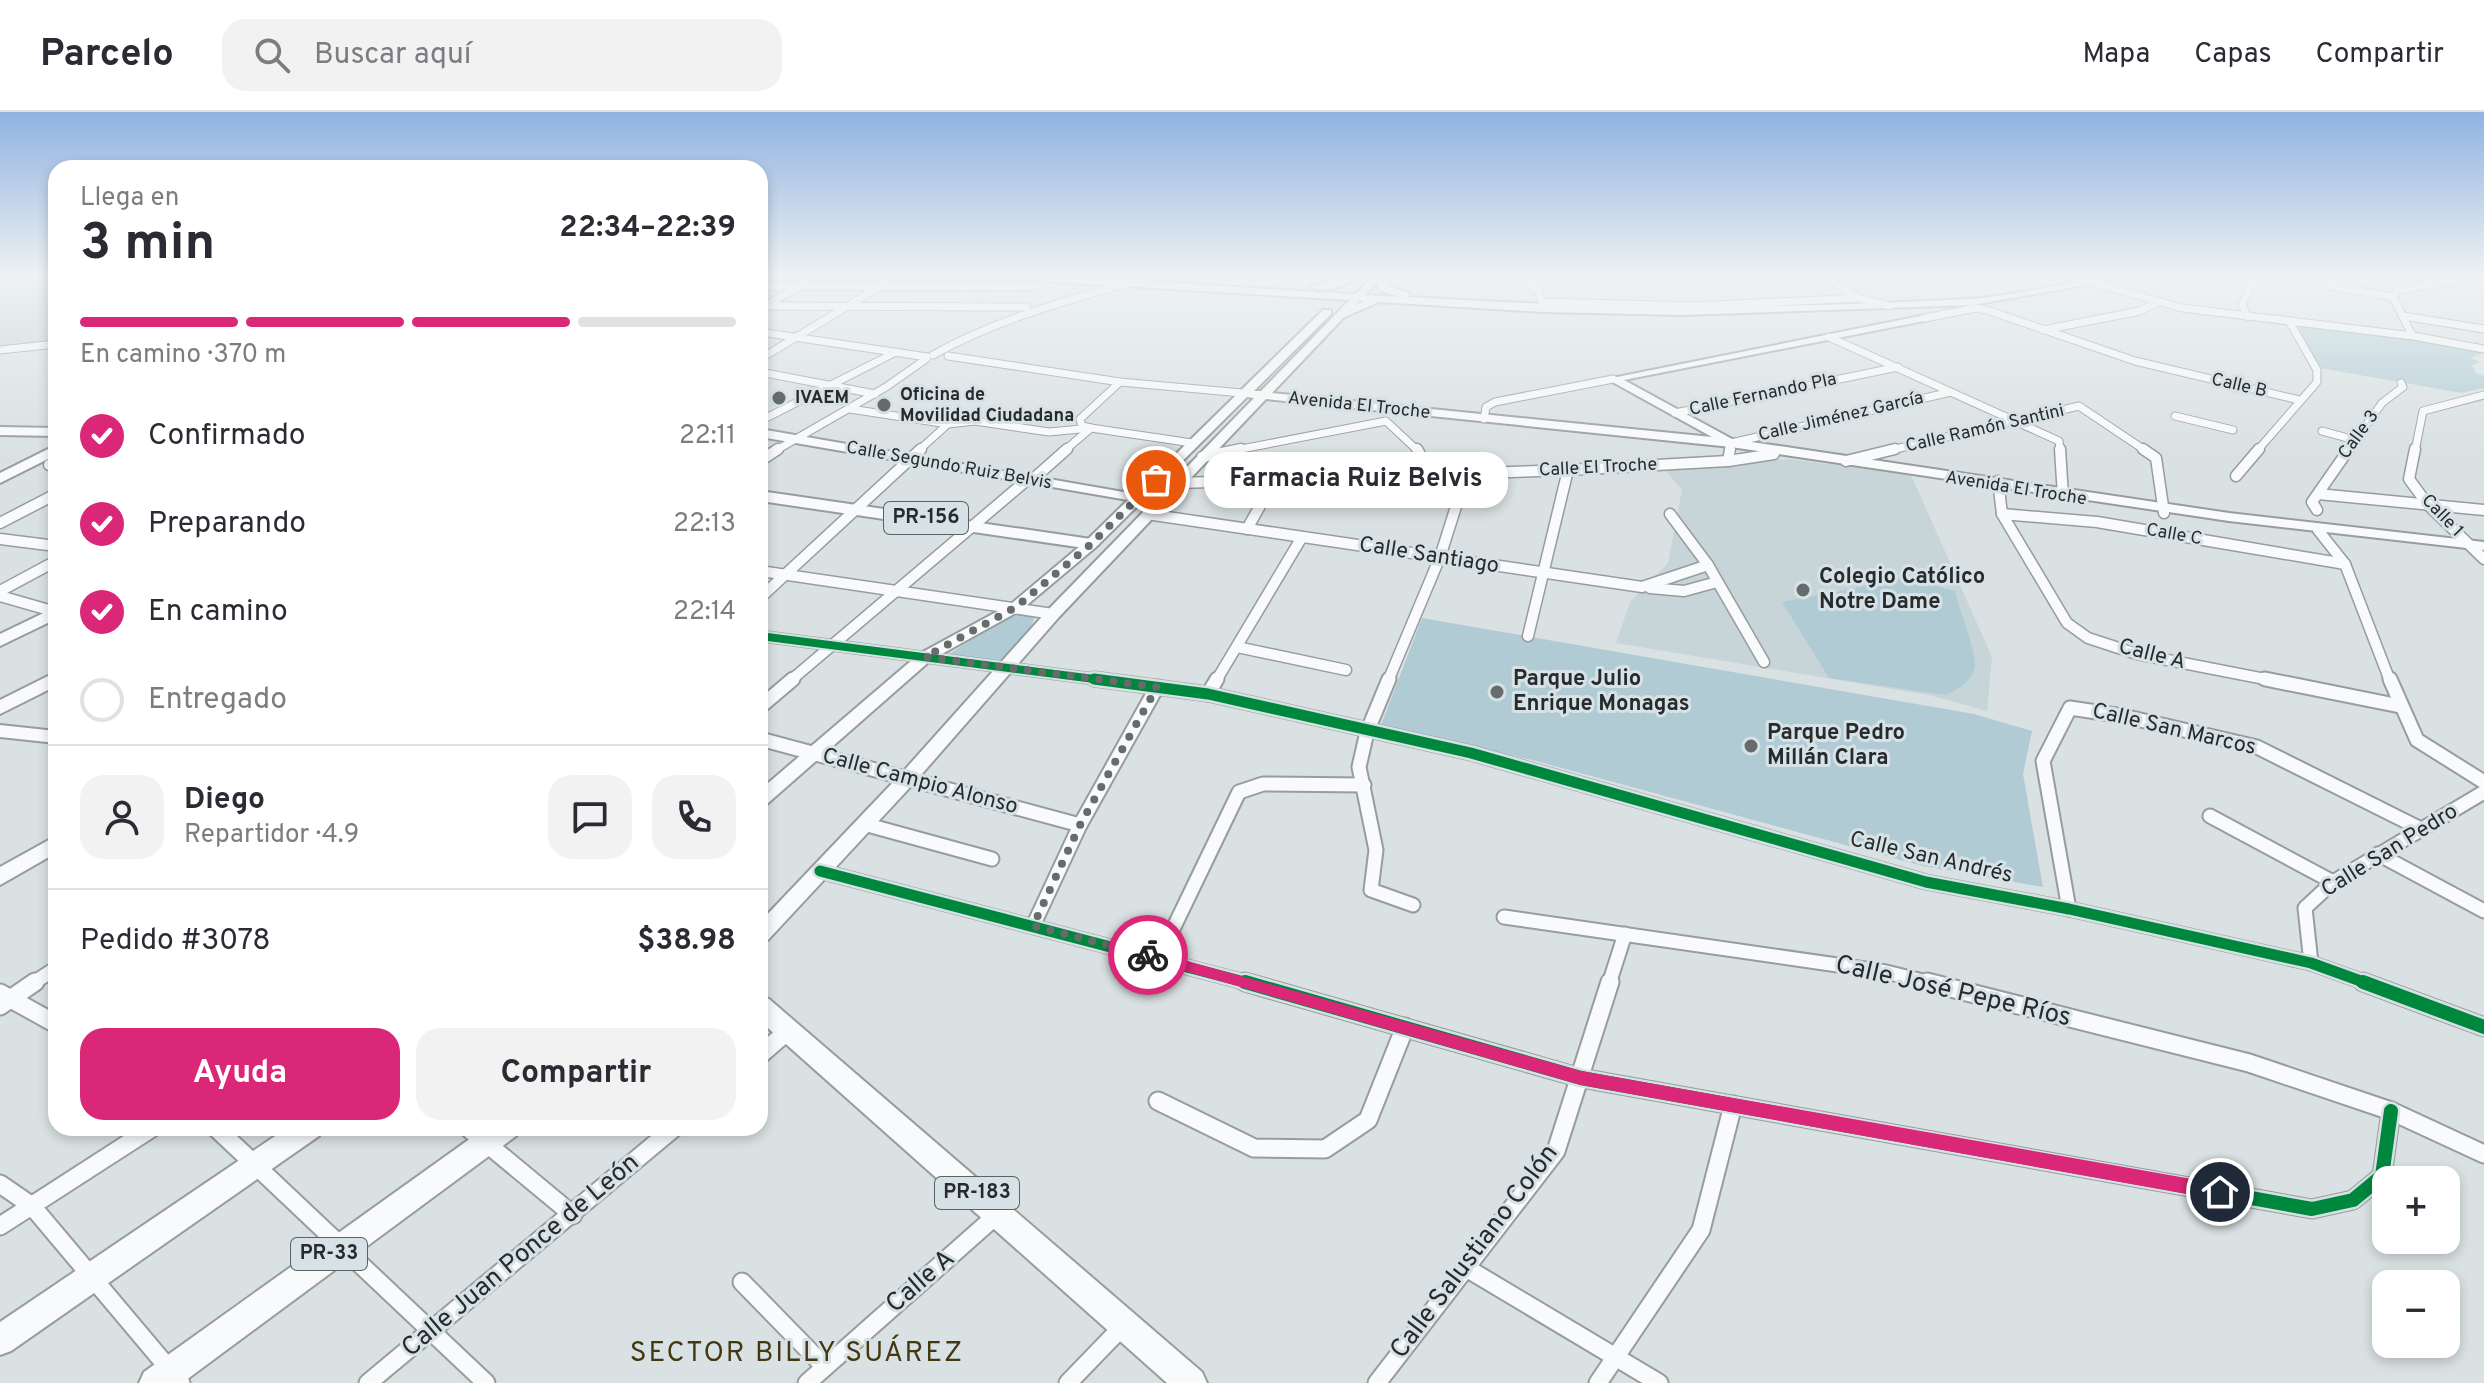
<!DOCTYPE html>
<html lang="es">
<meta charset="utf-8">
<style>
body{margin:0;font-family:Overpass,sans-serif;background:#f2f2f3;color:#2b2b33;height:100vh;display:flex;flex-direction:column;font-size:30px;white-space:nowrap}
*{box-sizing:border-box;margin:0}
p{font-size:26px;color:#7c7c81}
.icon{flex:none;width:44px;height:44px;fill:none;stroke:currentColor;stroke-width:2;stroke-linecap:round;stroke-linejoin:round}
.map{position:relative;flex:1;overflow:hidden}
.drawer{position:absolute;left:48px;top:48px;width:720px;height:976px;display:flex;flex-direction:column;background:#fff;border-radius:24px;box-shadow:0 4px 12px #0003}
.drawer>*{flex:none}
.controls{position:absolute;left:2372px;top:1054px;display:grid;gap:16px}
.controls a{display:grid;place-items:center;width:88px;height:88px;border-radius:16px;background:#fff;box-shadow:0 4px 12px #0003;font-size:40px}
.pin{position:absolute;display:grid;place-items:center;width:68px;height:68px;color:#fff;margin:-34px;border:4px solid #fff;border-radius:50%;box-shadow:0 2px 8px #0007}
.courier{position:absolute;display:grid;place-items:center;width:80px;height:80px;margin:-40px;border:6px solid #db2777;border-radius:50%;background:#fff;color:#222;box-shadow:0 2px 10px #0007}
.bubble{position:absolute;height:56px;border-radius:24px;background:#fff;box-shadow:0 4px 12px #0003;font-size:26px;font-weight:700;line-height:56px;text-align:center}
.headline em{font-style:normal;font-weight:700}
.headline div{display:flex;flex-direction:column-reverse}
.headline{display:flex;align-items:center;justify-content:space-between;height:136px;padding:0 32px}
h1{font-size:52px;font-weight:700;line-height:60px}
.bar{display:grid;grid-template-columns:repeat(4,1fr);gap:12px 8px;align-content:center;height:96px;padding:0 32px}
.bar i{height:10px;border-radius:6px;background:#e1e1e2}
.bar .on{background:#db2777}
.bar p{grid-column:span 4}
.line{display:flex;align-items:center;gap:20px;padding:0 32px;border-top:2px solid #e1e1e2}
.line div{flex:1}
.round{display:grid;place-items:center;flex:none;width:84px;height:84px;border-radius:24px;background:#f2f2f3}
ol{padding:0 32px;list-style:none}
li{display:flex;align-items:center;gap:24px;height:88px}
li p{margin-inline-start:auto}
li .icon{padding:8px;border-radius:50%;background:#db2777;color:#fff;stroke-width:4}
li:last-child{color:#7c7c81}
li i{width:44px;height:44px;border:4px solid #e1e1e2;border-radius:50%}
.button{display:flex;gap:16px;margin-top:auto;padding:16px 32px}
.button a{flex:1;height:92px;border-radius:24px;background:#db2777;color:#fff;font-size:32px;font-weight:700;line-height:92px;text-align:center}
.button a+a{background:#f2f2f3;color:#2b2b33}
header{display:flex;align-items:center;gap:48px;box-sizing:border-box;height:112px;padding:0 40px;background:#fff;border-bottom:2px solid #e1e1e2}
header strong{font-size:38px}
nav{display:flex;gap:44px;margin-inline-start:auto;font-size:28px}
.search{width:560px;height:72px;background:#f2f2f3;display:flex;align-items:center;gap:20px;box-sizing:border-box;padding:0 28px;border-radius:24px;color:#7c7c81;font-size:30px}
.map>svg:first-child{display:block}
</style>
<header>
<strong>Parcelo</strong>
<div class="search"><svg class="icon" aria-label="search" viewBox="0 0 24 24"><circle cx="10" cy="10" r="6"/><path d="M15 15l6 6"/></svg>Buscar aquí</div>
<nav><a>Mapa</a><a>Capas</a><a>Compartir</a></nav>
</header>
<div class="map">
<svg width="2484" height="1271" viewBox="0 0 2484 1271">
<rect width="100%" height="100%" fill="#dae1e2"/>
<g fill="#c7d4d8">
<polygon points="0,164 56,164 56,230 0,237"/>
<polygon points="1789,347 1911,363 1992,545 1987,599 1929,583 1616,531 1630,490 1668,451 1682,378 1665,358"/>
</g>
<g fill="#b1cbd5">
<polygon points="2293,212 2404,225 2482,241 2471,246 2480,250 2472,253 2476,261 2484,264 2484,276 2462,281 2320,256"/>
<path d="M1907,466L1955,479C1959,497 1975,536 1975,553C1974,568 1958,578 1945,583L1829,566L1782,490Z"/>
<polygon points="1028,503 1034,507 1031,515 1001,548 952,545 949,542 1009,504"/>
<polygon points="1422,506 1974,602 2032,619 2023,662 2043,775 1923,754 1536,649 1381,613"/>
</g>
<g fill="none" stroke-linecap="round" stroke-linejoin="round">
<defs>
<g id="street-far3">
<polyline points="1525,164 1539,181 1543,192"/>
<polyline points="1824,164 1859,186 1890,194"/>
<polyline points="2069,164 2182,196 2413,224 2484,237"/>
<polyline points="2336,164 2331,174 2393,185"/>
<polyline points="1528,167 1738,164"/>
<polyline points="760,174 1035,175"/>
<polyline points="1544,190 1696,194 1859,186"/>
<polyline points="766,193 797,176 809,164"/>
<polyline points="763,194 1027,195"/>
<polyline points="2403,204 2484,217"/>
<polyline points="2248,205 2242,193 2253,169 2250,164"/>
<polyline points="1925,206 1976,196 1987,198 2135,249 2299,288"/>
<polyline points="2043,218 2140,199 2156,191"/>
<polyline points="760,220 927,245"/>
<polyline points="2412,223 2393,185 2398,178 2484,164"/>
<polyline points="1829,225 2059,329 2060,339"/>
<polyline points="0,238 56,232"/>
<path d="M933,243C1000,205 1078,186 1151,164"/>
<polyline points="948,244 1120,270 1242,281"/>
<polyline points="760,247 876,177 887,164"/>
<polyline points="760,260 875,282"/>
<polyline points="850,297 948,312 975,309 1049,320 1091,316 1082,314 1080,307 1120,270"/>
<polyline points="1675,301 1898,255"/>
<polyline points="2175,304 2233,318"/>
<polyline points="1484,307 1486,295 1495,290 1613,267"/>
<polyline points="760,309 896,240"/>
<polyline points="2322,319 2355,328"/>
<polyline points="775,339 886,275 926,247"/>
<polyline points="918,339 948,312"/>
<polyline points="1064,339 1091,316 1192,331"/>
<polyline points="1231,339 1386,309 1418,339"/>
<polyline points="1730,339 1731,331 1951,280"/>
<polyline points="1887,339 2079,294 2146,339"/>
<polyline points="2257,339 2317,270 2317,258 2289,209"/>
<polyline points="2348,339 2382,291 2403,275 2401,271"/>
<polyline points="2415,339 2423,299 2484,283"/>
</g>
<g id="street-far2">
<polyline points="1417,337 1432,363"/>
<polyline points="2060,337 2063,384"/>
<polyline points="2143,337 2156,346 2164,401"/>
<polyline points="2415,337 2409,367 2428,393 2484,447"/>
<polyline points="1202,345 1241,337"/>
<polyline points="760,349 778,337"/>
<polyline points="1728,349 1730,337"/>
<polyline points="1846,349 1895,337"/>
<polyline points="49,353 56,353"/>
<polyline points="2236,364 2259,337"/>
<polyline points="1032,368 1067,337"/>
<polyline points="1998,369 2002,402 2067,511 2088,526 2137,542 2275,569"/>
<polyline points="1180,371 1568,358 1728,349 1774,342"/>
<polyline points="2318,382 2484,398"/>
<polyline points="2317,398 2312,390 2349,337"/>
<polyline points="1147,402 1642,475 1708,453"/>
<polyline points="1670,402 1708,453 1764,550"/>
<polyline points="2002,402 2097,410 2345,452"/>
<polyline points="0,411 56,382"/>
<polyline points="1247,417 1274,369"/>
<polyline points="2318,418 2345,452 2390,569"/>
<polyline points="0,427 56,434"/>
<polyline points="760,459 1053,502"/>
<polyline points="1650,476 1684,479 1717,470"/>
<polyline points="0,479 56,449"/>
<polyline points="0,484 56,500"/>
<polyline points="760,486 921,337"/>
<polyline points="760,524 1110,569"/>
<polyline points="1528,524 1568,358"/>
<polyline points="1237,535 1346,558"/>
<polyline points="790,569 1027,368"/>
<polyline points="1216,569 1302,425"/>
<polyline points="1388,569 1440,445 1466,363"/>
</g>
<g id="street-far1">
<polyline points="1094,567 1208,582 1471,641 1926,770 2069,797 2311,851 2369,872"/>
<polyline points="1389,567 1367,620 1359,655 1376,738 1371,778 1413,793"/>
<polyline points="2265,567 2400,594"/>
<polyline points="2390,567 2417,628 2484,670"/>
<polyline points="1208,582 1217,567"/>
<polyline points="760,595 793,567"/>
<polyline points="760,627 1080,713"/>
<polyline points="2210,704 2333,770"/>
<polyline points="864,712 992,747"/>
<polyline points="2378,742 2484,799"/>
<polyline points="820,759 1252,872"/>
<polyline points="2069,797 2043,649 2070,596 2123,604 2257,635 2421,717"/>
<polyline points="1504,805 1886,860 1935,872"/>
<polyline points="1033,814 1080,713 1157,575"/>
<polyline points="1159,846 1239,680 1263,672 1364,673"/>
<polyline points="2311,851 2305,796 2333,770 2484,680"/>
<polyline points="32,872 56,856"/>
<polyline points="1609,872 1625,822"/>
</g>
<g id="street">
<polyline points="1245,870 1581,966 2312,1097 2353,1088 2382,1064 2391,999"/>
<polyline points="1927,870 2249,951 2391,999 2484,1042"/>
<polyline points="2363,870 2484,915"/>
<polyline points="0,881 56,912"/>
<polyline points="0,894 35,870"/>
<polyline points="760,943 790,917"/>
<polyline points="1158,989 1254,1036 1325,1037 1368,1008 1405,915"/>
<polyline points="216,1016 486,1271"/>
<polyline points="468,1016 573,1103"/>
<polyline points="0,1072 32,1094 181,1271"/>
<polyline points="0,1114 152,1016"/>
<polyline points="1468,1157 1659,1271"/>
<polyline points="742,1170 825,1255"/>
<polyline points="368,1271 674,1016"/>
<polyline points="807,1271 999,1101"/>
<polyline points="1068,1271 1124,1213"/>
<polyline points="1377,1271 1556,1039 1610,870"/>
<polyline points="1598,1271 1701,1118 1733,993"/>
</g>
<polygon id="secondary" points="1373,164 1383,164 1272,281 1712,325 1607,267 1925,203 1930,206 1929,208 1624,268 1732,327 2229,401 2484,430 2484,438 2229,409 1731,335 1266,287 1059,505 914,671 768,828 760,831 760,810 900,663 1047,499 1254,286 1247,285 1096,435 1021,498 931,548 767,692 760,694 760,678 919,542 1011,492 1086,429 1128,388 760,325 760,317 1135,382 1323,198 1331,198 1331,202 1254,279 1261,279"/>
<g id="primary">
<path d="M1001,164H1058L1399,185L1379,178L1374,164H1384L1388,174L1409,181V185C1596,197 1781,197 1968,187C2025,184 2079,164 2136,164L1972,193L1683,203L1544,200L1379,190L1338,208L1334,207V203L1364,189L1006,167Z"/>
<path d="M1345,164H1359C1346,173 1326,183 1311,175Z"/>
<polygon points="0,315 56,316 56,324 0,323"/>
<polygon points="56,333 56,343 0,371 0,361"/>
<polygon points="760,379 1091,427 1099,432 1091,437 760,389"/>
<polygon points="56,495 56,507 0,534 0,522"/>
<polygon points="56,560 56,574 0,602 0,588"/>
<polygon points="0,613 56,619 56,631 0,625"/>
<polygon points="56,724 56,741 0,773 0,755"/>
<polygon points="760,885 769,887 1202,1260 1207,1271 1167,1271 760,909"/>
<polygon points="287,1016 323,1016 319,1024 11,1239 0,1243 0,1210"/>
<polygon points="485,1016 520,1016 516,1024 182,1271 139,1271 144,1260"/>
</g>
</defs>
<use href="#street-far3" stroke="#979c9d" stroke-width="9"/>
<use href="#street-far2" stroke="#979c9d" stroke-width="13"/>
<use href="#street-far1" stroke="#979c9d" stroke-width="17"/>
<use href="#street" stroke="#979c9d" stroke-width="21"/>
<use href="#secondary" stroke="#979c9d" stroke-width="4"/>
<use href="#primary" stroke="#979c9d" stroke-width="4"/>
<use href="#street-far3" stroke="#f9fafb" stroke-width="7"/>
<use href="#street-far2" stroke="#f9fafb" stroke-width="10"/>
<use href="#street-far1" stroke="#f9fafb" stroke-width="13"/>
<use href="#street" stroke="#f9fafb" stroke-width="17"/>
<use href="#secondary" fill="#f9fafb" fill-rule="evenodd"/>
<use href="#primary" fill="#f9fafb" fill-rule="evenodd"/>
<defs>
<polyline id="cycleway-far2" points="760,524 1110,569"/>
<g id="cycleway-far1">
<polyline points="1094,567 1208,582 1471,641 1926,770 2069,797 2311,851 2369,872"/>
<polyline points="820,759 1252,872"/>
</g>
<g id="cycleway">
<polyline points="1245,870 1581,966 2312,1097 2353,1088 2382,1064 2391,999"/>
<polyline points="2363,870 2484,915"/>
</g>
</defs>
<use href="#cycleway-far2" stroke="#d7e2e6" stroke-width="12"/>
<use href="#cycleway-far1" stroke="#d7e2e6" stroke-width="16"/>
<use href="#cycleway" stroke="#d7e2e6" stroke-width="19"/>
<use href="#cycleway-far2" stroke="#00873e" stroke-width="8"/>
<use href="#cycleway-far1" stroke="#00873e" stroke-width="11"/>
<use href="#cycleway" stroke="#00873e" stroke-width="14"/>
</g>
<linearGradient id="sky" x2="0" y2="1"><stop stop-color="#90b3e1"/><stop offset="0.48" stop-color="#eef2f2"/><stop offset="1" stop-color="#eef2f2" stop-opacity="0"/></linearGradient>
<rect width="2484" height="342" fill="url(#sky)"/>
<polygon fill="#db2777" points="1148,838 1581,959 2220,1072 2227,1075 2230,1080 2227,1086 2220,1088 1581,973 1143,847 1143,839"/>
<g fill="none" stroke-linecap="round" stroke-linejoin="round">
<polyline stroke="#666b6c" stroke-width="8" stroke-dasharray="0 14.4" points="1148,843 1033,814 1080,713 1157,575 925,545 1016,495 1091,432 1156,368"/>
</g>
<g fill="#666b6c" stroke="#d7e2e6" stroke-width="3">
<circle cx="779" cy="286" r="8"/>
<circle cx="884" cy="293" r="8"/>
<circle cx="1803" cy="478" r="8"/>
<circle cx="1497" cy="580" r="8"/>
<circle cx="1751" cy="634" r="8"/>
</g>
<g text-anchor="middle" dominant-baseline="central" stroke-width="6" stroke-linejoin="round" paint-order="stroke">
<g font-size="18" fill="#272b2c" stroke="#d7e2e6">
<text transform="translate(2239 274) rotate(13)">Calle B</text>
<text transform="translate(1763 283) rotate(-12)">Calle Fernando Pla</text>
<text transform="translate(1359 294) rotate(6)">Avenida El Troche</text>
<text transform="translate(1841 305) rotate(-13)">Calle Jiménez García</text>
<text transform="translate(1985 317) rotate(-13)">Calle Ramón Santini</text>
<text transform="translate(2359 323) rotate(-54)">Calle 3</text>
<text transform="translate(949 354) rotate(10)">Calle Segundo Ruiz Belvis</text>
<text transform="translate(1598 356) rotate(-3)">Calle El Troche</text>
<text transform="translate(2016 377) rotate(9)">Avenida El Troche</text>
<text transform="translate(2442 404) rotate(46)">Calle 1</text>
<text transform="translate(2174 423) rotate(10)">Calle C</text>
</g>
<g font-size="18" font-weight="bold" fill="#272b2c" stroke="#d7e2e6" text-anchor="start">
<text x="900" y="283">Oficina de<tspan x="900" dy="21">Movilidad Ciudadana</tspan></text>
<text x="795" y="286">IVAEM</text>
</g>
<g fill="#d7e2e6" stroke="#5c6264" stroke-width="2">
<rect x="884" y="390" width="84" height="32" rx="6"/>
<rect x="935" y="1065" width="84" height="32" rx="6"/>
<rect x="291" y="1126" width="76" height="32" rx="6"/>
</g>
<g font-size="20" font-weight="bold" fill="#272b2c">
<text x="926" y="406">PR-156</text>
<text x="977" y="1081">PR-183</text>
<text x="329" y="1142">PR-33</text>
</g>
<g font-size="22" fill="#272b2c" stroke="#d7e2e6">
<text transform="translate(1429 444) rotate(9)">Calle Santiago</text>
<text transform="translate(2152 543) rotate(14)">Calle A</text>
<text transform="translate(2174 618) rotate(13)">Calle San Marcos</text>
<text transform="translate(920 670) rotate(15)">Calle Campio Alonso</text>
<text transform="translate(2390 739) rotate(-32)">Calle San Pedro</text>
<text transform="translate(1931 746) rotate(13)">Calle San Andrés</text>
</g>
<g font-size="22" font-weight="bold" fill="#272b2c" stroke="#d7e2e6" text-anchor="start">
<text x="1819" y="465">Colegio Católico<tspan x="1819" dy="25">Notre Dame</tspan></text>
<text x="1513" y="567">Parque Julio<tspan x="1513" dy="25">Enrique Monagas</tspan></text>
<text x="1767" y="621">Parque Pedro<tspan x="1767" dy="25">Millán Clara</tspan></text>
</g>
<g font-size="26" fill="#272b2c" stroke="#d7e2e6">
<text transform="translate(1953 880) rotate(13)">Calle José Pepe Ríos</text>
<text transform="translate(1475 1140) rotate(-53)">Calle Salustiano Colón</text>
<text transform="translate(521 1144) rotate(-40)">Calle Juan Ponce de León</text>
<text transform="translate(921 1170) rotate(-41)">Calle A</text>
</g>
<g font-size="28" letter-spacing="2" fill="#47370f" stroke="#d7e2e6">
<text x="797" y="1242">SECTOR BILLY SUÁREZ</text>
</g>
</g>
</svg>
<div class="controls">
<a>+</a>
<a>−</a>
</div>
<div class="pin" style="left:1156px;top:368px;background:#ea580c"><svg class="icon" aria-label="bag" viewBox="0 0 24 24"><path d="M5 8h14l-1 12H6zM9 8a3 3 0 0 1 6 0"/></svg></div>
<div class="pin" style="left:2220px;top:1080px;background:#1f2937"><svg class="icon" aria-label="home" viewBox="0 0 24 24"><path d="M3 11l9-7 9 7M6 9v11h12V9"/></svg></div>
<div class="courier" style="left:1148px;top:843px"><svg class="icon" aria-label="bike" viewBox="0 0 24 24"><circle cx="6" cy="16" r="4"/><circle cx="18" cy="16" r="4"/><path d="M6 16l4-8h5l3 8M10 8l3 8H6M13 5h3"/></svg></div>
<div class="bubble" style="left:1204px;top:340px;width:304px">Farmacia Ruiz Belvis</div>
<section class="drawer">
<div class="headline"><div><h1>3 min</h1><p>Llega en</p></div><em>22:34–22:39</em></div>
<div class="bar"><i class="on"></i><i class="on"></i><i class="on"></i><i></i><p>En camino · 370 m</p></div>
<ol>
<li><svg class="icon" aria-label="check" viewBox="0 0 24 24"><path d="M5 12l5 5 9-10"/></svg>Confirmado<p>22:11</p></li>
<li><svg class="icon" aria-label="check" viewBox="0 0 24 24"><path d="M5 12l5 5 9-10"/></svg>Preparando<p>22:13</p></li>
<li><svg class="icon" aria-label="check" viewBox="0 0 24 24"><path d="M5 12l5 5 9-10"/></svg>En camino<p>22:14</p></li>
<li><i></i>Entregado</li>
</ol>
<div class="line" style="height:144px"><a class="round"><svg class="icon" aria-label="person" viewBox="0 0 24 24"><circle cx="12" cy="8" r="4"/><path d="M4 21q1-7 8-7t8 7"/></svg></a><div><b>Diego</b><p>Repartidor · 4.9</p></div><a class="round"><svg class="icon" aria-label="chat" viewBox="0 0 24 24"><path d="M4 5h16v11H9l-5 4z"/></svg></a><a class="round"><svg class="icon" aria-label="phone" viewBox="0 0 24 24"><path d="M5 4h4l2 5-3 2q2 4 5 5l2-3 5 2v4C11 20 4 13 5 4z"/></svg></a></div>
<div class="line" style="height:104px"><div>Pedido #3078</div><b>$38.98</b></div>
<div class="button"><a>Ayuda</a><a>Compartir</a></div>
</section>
</div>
